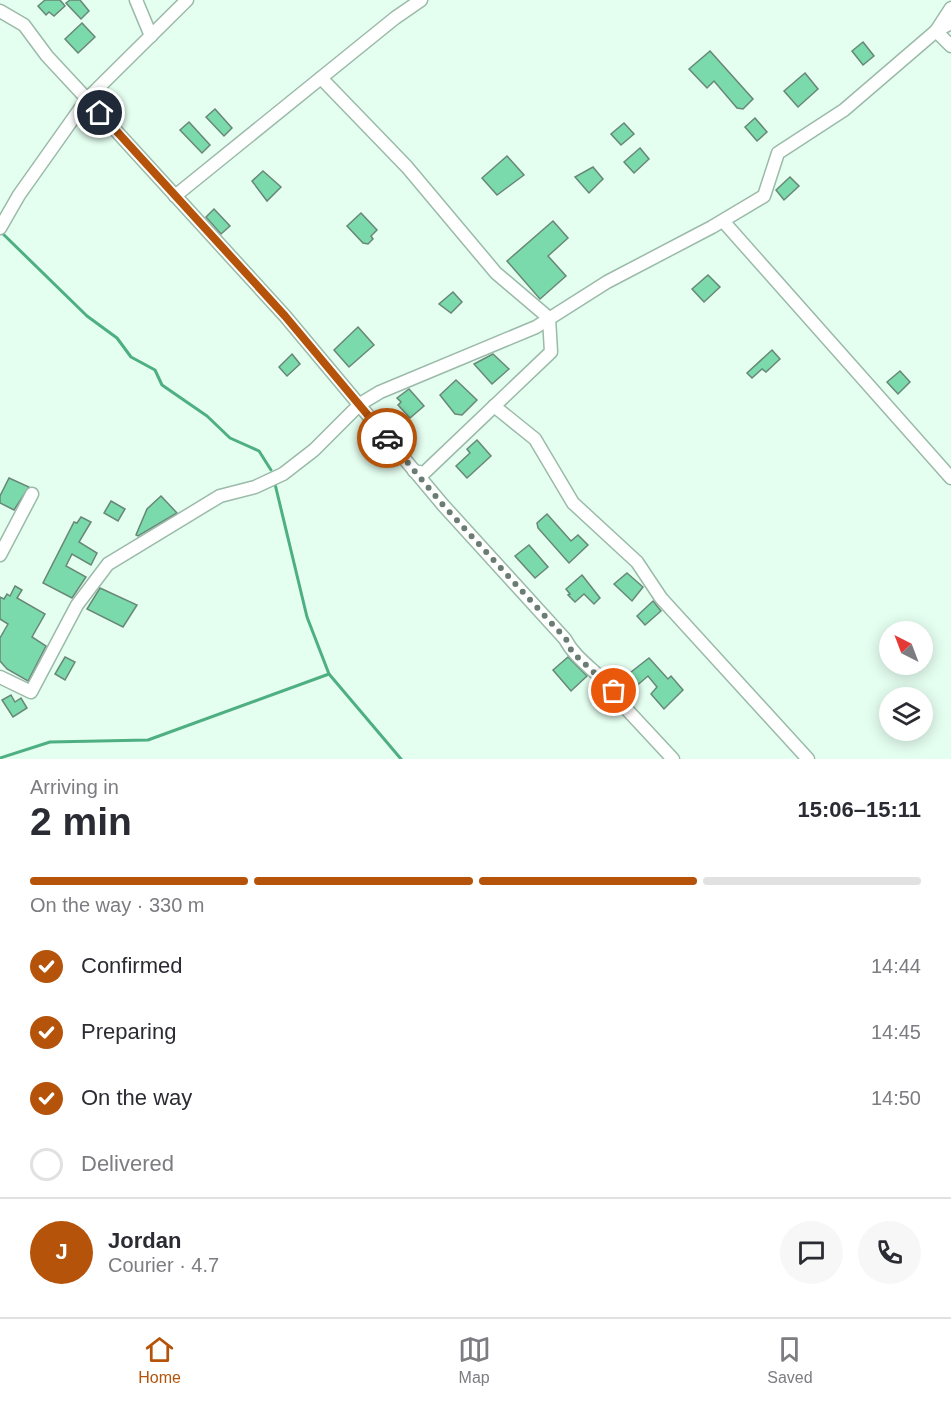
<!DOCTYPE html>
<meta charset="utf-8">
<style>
body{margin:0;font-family:Arial,sans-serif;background:#f7f7f7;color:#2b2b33;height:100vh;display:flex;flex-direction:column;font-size:22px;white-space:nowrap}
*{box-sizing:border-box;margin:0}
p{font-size:20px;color:#7c7c81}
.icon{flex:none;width:33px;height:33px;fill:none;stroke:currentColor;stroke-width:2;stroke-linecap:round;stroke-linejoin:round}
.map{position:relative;height:759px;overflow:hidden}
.panel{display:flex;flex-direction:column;background:#fff;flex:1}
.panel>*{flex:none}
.needle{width:39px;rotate:318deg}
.tools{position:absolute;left:879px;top:621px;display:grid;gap:12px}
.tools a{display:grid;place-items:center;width:54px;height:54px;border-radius:50%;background:#fff;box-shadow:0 3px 15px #0003;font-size:30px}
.pin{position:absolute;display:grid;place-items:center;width:51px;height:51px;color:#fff;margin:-26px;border:3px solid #fff;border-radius:50%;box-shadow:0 2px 6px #0007}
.courier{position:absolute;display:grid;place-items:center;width:60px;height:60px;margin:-30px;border:4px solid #b45309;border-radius:50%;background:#fff;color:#222;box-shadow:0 2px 8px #0007}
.headline em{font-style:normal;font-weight:700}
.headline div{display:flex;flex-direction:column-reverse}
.headline{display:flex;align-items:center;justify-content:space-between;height:102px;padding:0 30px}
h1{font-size:39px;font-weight:700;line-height:45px}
.bar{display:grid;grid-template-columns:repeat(4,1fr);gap:9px 6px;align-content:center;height:72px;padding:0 30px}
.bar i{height:8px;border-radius:4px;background:#e1e1e2}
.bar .selected{background:#b45309}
.bar p{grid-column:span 4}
.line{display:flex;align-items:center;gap:15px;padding:0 30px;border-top:2px solid #e1e1e2}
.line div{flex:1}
.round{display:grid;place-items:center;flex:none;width:63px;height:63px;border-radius:32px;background:#f7f7f7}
ol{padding:0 30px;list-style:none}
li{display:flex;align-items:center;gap:18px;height:66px}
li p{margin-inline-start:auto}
li .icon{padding:6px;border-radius:50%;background:#b45309;color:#fff;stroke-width:4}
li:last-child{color:#7c7c81}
li i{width:33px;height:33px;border:3px solid #e1e1e2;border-radius:50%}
.menu{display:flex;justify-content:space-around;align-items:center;height:84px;border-top:2px solid #e1e1e2;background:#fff;font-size:16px;color:#7c7c81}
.menu a{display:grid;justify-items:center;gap:3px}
.menu .selected{color:#b45309}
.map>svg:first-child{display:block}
</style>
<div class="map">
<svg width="951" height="759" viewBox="0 0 951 759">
<rect width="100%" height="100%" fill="#e4fef0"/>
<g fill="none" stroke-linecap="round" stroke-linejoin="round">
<g stroke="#4eaf82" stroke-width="3">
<polyline points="1,232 87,316 117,338 131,357 155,370 162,385 207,416 230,438 259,451 271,470"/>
<polyline points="275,484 307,617 329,674 401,759"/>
<polyline points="0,758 50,742 148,740 329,674"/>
</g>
</g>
<g fill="#7adaab" stroke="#698777" stroke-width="1.5">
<polygon points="45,0 60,0 65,6 54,16 49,12 46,15 38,6"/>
<polygon points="70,0 80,0 89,11 81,19 66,3"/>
<polygon points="82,23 95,37 78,53 65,39"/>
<polygon points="863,42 874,56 863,65 852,51"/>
<polygon points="710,51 753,99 743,109 737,108 714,81 707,88 689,69"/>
<polygon points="805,73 818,89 798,107 784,91"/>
<polygon points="215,109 232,128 224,136 206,117"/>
<polygon points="755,118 767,132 757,141 745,127"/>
<polygon points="189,122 210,145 202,153 180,130"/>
<polygon points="624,123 634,134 621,145 611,134"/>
<polygon points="640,148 649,159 634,173 624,162"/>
<polygon points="507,156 524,175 497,195 482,178"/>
<polygon points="593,167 603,179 589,193 575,177"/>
<polygon points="263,171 281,187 267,201 252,181"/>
<polygon points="790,177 799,186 784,200 776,190"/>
<polygon points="214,209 230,226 221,234 206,217"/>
<polygon points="361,213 377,230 371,236 373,239 368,244 363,243 347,226"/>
<polygon points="553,221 568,238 548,256 566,276 540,299 507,261"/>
<polygon points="708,275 720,287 704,302 692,289"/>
<polygon points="453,292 462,302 451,313 439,304"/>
<polygon points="358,327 374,345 349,367 334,350"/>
<polygon points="772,350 780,359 766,372 762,369 752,378 747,373"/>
<polygon points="292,354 300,364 287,376 279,367"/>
<polygon points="493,354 509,369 492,384 474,364"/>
<polygon points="900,371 910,382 898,394 887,382"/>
<polygon points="456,380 477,400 462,415 455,414 440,395"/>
<polygon points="409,389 424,406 410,418 398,405 401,402 397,398"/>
<polygon points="477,440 491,456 467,478 456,466 470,453 467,449"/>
<polygon points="9,478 29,487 14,510 0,503 0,496"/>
<polygon points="161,496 177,513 138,536 136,535 147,509"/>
<polygon points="111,501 125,509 118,521 104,513"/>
<polygon points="547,514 571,541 578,535 588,545 569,563 538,528 537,523"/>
<polygon points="81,517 91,522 79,542 97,553 91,565 72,554 66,566 86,577 72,598 43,583 74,522 77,523"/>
<polygon points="529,545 548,567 535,578 515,556"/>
<polygon points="627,573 643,587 632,601 614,584"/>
<polygon points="582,575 600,598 594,604 584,594 575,602 568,595 570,594 566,589"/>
<polygon points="15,586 22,590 17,598 45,614 32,637 46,646 28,681 7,669 0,661 0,638 8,624 0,619 0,597 4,599 7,594 10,596"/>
<polygon points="100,588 137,605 123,627 87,609"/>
<polygon points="653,601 661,611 645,625 637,616"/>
<polygon points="65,657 75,662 65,680 55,674"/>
<polygon points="568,657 587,676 571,691 553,670"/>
<polygon points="649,658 668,679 671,676 683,690 664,709 651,694 657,687 648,676 627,694 617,683"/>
<polygon points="11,695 15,702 21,698 27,708 13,717 2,700"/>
</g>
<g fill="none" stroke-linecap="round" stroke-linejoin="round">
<defs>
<g id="minor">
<polyline points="136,0 151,36"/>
<path d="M187,0L87,99L285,316L443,505L565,639C578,664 607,676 619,701L673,759"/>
<polyline points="951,8 936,31 951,46"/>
<polyline points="0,11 24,25 47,56 87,99 19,195 0,228"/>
<polyline points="321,78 407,167 496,273 549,318 551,352 424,473 414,471"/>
<polyline points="175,196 395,18 421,0"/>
<polyline points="723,221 951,478"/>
<polyline points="494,406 535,439 573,503 637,562 661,598 808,759"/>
<polyline points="0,555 32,494"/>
<polyline points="0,677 31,692 77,605 108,564 220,496 255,487 283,474 314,450 360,404 380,392 536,327 607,282 712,227 764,196 778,153 844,110 936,31 951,23"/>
</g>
</defs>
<use href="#minor" stroke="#9bbaa9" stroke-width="15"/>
<use href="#minor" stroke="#fff" stroke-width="12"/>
</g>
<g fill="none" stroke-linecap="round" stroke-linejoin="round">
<polyline stroke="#6a7c73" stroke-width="6" stroke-dasharray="0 10.8" points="387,438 443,505 566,639 572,652 614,691"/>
<polyline stroke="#b45309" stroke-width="8" points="100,113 285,316 387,438"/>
</g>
</svg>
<div class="tools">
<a><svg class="needle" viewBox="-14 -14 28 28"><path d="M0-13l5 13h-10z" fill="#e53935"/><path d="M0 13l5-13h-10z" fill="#7c7c81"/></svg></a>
<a><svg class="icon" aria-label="layers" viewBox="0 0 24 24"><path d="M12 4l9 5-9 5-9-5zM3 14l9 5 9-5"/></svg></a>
</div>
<div class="pin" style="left:614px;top:691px;background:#ea580c"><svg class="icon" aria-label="bag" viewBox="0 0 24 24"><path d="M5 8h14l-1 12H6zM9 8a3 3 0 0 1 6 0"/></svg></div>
<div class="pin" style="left:100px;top:113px;background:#1f2937"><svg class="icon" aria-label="home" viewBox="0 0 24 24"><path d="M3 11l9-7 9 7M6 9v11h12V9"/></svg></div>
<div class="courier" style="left:387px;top:438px"><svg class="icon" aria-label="car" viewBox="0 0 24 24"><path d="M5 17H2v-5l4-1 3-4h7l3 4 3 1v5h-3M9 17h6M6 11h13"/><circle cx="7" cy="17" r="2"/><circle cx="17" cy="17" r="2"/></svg></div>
</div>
<section class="panel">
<div class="headline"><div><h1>2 min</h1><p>Arriving in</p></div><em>15:06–15:11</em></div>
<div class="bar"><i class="selected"></i><i class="selected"></i><i class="selected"></i><i></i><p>On the way · 330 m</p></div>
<ol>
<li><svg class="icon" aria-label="check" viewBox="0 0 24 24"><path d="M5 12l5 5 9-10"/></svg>Confirmed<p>14:44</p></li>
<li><svg class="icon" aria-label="check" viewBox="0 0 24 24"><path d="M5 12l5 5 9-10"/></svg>Preparing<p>14:45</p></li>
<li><svg class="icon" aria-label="check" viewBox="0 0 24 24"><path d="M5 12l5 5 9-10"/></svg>On the way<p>14:50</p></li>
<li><i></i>Delivered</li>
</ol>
<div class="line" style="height:108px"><b class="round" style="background:#b45309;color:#fff">J</b><div><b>Jordan</b><p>Courier · 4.7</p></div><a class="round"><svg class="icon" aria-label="chat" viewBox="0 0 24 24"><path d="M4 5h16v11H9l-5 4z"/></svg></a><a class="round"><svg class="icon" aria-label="phone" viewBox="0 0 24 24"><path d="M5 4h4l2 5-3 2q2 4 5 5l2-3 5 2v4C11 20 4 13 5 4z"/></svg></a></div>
</section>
<nav class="menu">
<a class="selected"><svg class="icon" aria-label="home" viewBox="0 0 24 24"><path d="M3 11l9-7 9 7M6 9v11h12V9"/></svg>Home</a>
<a><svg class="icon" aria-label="map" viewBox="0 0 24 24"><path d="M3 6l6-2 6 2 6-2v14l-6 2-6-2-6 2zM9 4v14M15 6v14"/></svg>Map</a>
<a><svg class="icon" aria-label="saved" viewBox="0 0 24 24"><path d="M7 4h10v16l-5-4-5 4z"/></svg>Saved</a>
</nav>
